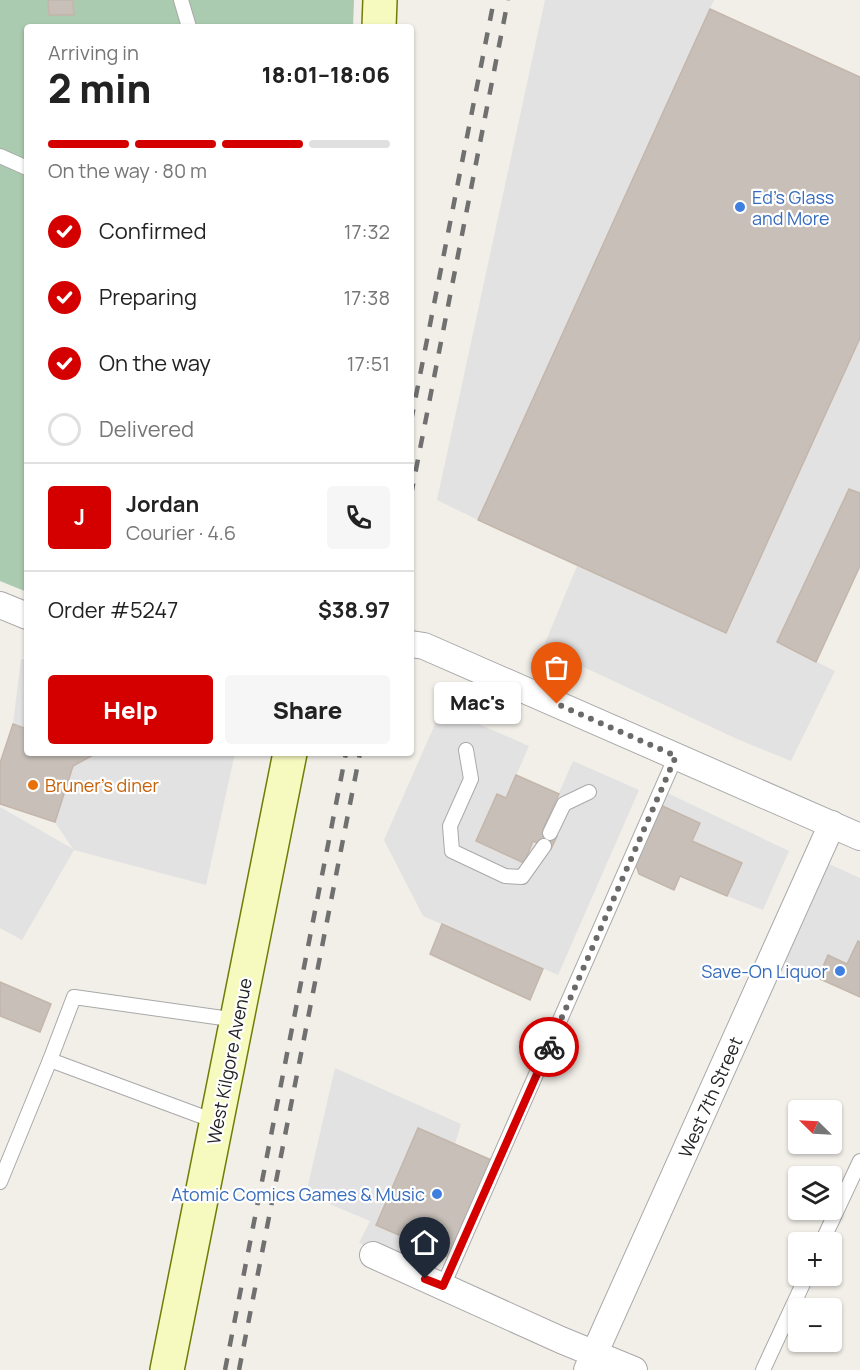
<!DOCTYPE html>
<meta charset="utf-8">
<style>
body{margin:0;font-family:Manrope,sans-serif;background:#f6f6f6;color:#222;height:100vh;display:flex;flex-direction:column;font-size:22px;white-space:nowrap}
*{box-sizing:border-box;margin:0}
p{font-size:20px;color:#767676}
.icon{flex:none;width:33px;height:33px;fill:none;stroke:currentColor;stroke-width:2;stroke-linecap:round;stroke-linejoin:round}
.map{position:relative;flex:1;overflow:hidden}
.sheet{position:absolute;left:24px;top:24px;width:390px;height:732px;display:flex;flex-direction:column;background:#fff;border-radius:6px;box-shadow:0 2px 4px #0004}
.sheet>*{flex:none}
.needle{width:39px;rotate:294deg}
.buttons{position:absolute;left:788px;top:1100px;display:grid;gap:12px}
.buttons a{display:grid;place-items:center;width:54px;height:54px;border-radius:6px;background:#fff;box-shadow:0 2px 4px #0004;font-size:30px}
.pin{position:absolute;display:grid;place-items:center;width:51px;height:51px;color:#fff;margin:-62px -26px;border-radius:50% 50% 50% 0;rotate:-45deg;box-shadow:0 0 6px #0007}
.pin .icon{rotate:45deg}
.courier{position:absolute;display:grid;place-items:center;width:60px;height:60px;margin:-30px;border:4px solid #d40000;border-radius:50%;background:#fff;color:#222;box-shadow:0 2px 8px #0007}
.bubble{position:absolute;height:42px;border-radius:6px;background:#fff;box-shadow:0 2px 4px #0004;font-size:20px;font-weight:800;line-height:42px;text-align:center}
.head em{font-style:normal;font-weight:800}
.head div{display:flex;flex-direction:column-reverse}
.head{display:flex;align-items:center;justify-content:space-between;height:102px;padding:0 24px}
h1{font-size:39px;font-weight:800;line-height:45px}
.bar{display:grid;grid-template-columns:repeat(4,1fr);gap:9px 6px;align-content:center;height:72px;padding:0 24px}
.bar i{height:8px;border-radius:4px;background:#e0e0e0}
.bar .current{background:#d40000}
.bar p{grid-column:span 4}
.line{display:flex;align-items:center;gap:15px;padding:0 24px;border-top:2px solid #e0e0e0}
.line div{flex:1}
.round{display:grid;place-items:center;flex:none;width:63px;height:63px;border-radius:6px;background:#f6f6f6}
ol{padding:0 24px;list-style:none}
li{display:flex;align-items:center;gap:18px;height:66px}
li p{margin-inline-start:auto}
li .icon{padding:6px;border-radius:50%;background:#d40000;color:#fff;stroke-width:4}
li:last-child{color:#767676}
li i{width:33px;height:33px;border:3px solid #e0e0e0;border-radius:50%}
.button{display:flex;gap:12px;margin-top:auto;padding:12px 24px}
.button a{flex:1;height:69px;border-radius:6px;background:#d40000;color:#fff;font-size:24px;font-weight:800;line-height:69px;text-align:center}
.button a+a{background:#f6f6f6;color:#222}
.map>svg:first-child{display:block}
</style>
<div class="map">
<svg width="860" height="1370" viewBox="0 0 860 1370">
<rect width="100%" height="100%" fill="#f2efe9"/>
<polygon fill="#aacbaf" points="0,0 354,0 353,27 27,27 27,592 0,581"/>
<g fill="#e2e2e2">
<polygon points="545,0 714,0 478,520 437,500"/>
<polygon points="860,338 860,493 849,489 777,642 835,671 791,761 737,739 543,648 577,566 726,633"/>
<polygon points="21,659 27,660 27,729 13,724"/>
<polygon points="442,708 529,746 506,798 497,794 476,841 523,863 533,841 552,848 557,836 543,829 573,761 639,790 558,975 423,916 384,840"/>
<polygon points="97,753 235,753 206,885 74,850 22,940 0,928 0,807 73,849 55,822 73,766"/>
<polygon points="661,790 789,851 763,910 727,896 741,863 692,841 700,823 656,803"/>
<polygon points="829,864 860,878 860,942 858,941 847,964 828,955 818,978 785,962"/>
<polygon points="335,1068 461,1124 455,1144 418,1128 376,1223 438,1252 427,1273 359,1243 370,1221 306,1194"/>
</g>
<g fill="#c7bfb8" stroke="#c4b6ab" stroke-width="1.5">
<polygon points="48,0 73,0 74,15 49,15"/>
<polygon points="710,9 860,77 860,338 726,633 478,520"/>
<polygon points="849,489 860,493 860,566 816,662 777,642"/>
<polygon points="13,724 27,729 27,753 97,753 73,766 55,822 0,804 0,763"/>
<polygon points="516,775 559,794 543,829 557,836 551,849 533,841 524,863 476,841 497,794 506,798"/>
<polygon points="656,803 700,823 692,841 742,863 727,896 680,876 674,890 639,874 633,856"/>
<polygon points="442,924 543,969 530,1000 430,954"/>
<polygon points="858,941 860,942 860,997 818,978 828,955 847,964"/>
<polygon points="0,982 51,1004 40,1032 0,1016"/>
<polygon points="418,1128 498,1163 456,1260 376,1225"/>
</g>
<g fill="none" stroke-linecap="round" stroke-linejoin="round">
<defs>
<g id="service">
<polyline points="181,0 189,27"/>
<polyline points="0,156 27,168"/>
<polyline points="466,750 471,779 450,826 452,851 505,876 522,877 544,846"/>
<polyline points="550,833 564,804 589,792"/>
<polyline points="50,1060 74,997 237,1020"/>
<polyline points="0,1182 50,1060 217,1122"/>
<polyline points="822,1242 860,1161"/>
<polyline points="443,1286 676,756"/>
<polyline points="763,1370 807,1275"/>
</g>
<g id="minor">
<polyline points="0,605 27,616"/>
<polyline points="411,644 424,646 860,837"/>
<polyline points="373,1255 561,1340 634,1370"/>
<polyline points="587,1370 832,824"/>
</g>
<g id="secondary">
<polyline points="379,27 380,0"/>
<polyline points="167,1370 290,753"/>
</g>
</defs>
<use href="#service" stroke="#a9a9a9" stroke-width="16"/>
<use href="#minor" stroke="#a9a9a9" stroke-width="28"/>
<use href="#secondary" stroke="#707d05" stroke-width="36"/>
<use href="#service" stroke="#fff" stroke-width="14"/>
<use href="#minor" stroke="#fff" stroke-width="26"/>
<use href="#secondary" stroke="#f7fabf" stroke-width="33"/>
<g stroke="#707070" stroke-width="4.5" stroke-dasharray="12 12" stroke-linecap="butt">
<polyline points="411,421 494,0"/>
<polyline points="411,495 508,0"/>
<polyline points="225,1370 346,753"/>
<polyline points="239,1370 360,753"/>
</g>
</g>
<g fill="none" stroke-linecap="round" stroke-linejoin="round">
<polyline stroke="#6b6a68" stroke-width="6" stroke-dasharray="0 10.8" points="549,1047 676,756 557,704"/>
<polyline stroke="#d40000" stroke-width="8" points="425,1279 443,1286 549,1047"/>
</g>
<g fill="#3f7fe0" stroke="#fff" stroke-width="2">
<circle cx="740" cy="207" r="6"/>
<circle cx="840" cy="971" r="6"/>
<circle cx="437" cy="1194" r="6"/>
</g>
<circle fill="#e8710a" stroke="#fff" stroke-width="2" cx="33" cy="785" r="6"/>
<g text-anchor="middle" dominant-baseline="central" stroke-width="4.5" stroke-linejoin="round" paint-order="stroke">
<g font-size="18" fill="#366cbe" stroke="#fff" text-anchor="end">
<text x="752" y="197" text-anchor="start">Ed's Glass<tspan x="752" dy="21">and More</tspan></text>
<text x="828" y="971">Save-On Liquor</text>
<text x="425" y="1194">Atomic Comics Games &amp; Music</text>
</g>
<g font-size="18" fill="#c56008" stroke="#fff" text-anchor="start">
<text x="45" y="785">Bruner's diner</text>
</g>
<g font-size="18" fill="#222" stroke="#fff">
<text transform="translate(229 1061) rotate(-79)">West Kilgore Avenue</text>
<text transform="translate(710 1097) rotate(-66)">West 7th Street</text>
</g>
</g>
</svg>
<div class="buttons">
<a><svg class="needle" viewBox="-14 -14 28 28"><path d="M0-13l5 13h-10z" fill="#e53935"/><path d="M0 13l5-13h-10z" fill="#767676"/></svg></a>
<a><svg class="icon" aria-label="layers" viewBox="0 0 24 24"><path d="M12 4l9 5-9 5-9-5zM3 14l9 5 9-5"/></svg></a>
<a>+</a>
<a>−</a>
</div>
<div class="pin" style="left:557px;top:704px;background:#ea580c"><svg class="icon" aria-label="bag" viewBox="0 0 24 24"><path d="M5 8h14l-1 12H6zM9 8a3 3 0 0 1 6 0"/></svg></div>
<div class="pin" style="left:425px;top:1279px;background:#1f2937"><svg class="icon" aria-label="home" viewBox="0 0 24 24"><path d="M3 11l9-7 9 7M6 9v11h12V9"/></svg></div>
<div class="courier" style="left:549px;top:1047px"><svg class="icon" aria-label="bike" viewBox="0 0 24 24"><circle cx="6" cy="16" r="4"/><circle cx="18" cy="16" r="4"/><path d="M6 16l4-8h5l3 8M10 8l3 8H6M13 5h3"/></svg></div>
<div class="bubble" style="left:434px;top:682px;width:87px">Mac's</div>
<section class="sheet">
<div class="head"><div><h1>2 min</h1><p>Arriving in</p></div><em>18:01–18:06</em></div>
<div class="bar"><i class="current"></i><i class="current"></i><i class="current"></i><i></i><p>On the way · 80 m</p></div>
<ol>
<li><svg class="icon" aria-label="check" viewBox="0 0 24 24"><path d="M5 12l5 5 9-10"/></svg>Confirmed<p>17:32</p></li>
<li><svg class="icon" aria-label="check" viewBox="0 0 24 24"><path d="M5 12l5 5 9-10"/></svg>Preparing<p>17:38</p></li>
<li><svg class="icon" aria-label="check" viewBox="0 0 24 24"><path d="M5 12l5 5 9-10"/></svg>On the way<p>17:51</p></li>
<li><i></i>Delivered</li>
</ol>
<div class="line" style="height:108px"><b class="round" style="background:#d40000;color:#fff">J</b><div><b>Jordan</b><p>Courier · 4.6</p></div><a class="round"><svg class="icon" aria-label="phone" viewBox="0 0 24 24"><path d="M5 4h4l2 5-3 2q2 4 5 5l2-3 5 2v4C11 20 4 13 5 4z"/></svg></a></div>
<div class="line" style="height:78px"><div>Order #5247</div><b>$38.97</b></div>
<div class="button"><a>Help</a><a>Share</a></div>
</section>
</div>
